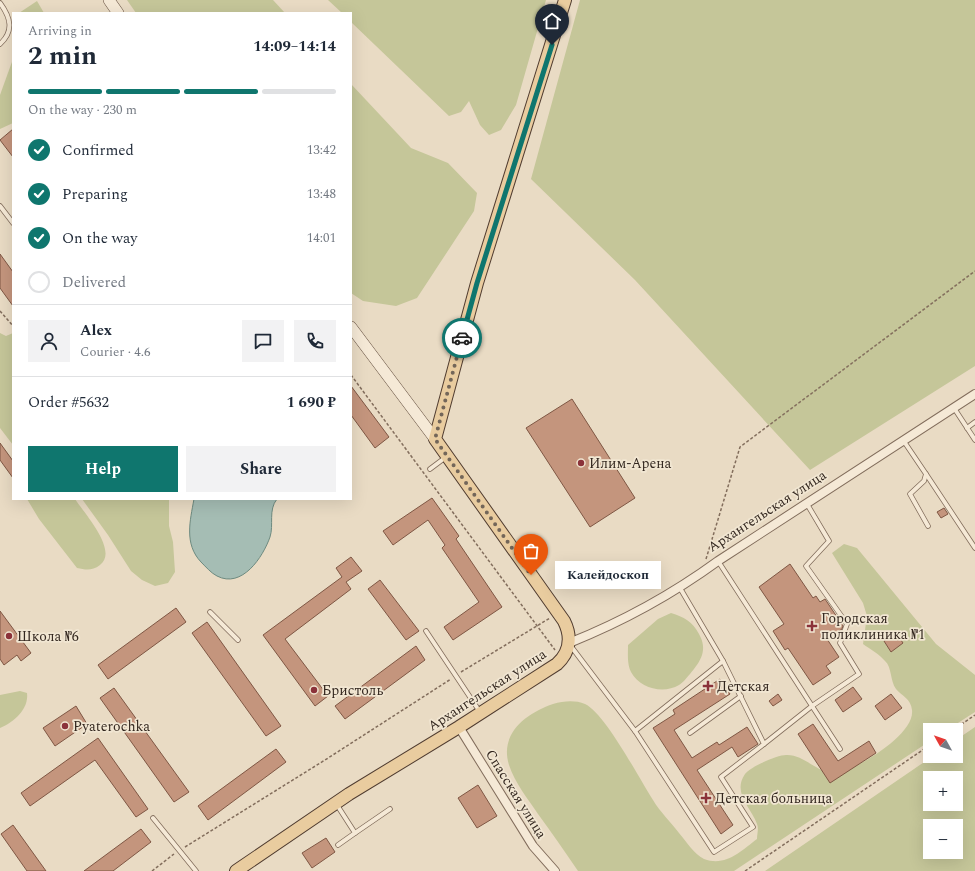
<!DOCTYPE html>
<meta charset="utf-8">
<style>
body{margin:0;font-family:Spectral,serif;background:#f2f2f3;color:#1f2937;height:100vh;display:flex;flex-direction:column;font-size:15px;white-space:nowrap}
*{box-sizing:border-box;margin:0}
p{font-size:13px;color:#747a83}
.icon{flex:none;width:22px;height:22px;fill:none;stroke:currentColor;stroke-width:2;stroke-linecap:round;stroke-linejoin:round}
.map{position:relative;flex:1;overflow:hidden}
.panel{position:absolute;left:12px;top:12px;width:340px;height:488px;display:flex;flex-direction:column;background:#fff;border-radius:0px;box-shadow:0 4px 16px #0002}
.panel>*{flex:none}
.needle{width:26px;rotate:310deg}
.controls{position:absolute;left:923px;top:723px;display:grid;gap:8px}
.controls a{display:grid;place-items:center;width:40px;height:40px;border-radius:0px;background:#fff;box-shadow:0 4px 16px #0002;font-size:20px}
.pin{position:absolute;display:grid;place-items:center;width:34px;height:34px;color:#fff;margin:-41px -17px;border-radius:50% 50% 50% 0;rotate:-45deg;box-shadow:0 0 4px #0007}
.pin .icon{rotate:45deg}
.courier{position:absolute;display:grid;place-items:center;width:40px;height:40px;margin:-20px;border:3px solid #0f766e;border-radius:50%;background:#fff;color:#222;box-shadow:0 1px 5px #0007}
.bubble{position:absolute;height:28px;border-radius:0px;background:#fff;box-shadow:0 4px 16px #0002;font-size:13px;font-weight:700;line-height:28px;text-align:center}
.overview em{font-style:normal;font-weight:700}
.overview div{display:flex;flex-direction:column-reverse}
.overview{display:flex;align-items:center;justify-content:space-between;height:68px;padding:0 16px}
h1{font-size:26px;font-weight:700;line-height:30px}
.bar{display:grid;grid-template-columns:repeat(4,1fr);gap:6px 4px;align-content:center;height:48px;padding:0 16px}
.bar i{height:5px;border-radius:3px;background:#e0e1e3}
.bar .current{background:#0f766e}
.bar p{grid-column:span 4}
.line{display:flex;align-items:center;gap:10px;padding:0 16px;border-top:1px solid #e0e1e3}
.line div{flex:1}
.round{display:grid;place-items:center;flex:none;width:42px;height:42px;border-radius:0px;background:#f2f2f3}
ol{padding:0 16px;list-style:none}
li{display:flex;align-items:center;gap:12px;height:44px}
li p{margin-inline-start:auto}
li .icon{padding:4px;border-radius:50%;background:#0f766e;color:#fff;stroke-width:4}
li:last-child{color:#747a83}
li i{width:22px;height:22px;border:2px solid #e0e1e3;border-radius:50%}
.action{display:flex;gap:8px;margin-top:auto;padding:8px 16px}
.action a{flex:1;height:46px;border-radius:0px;background:#0f766e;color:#fff;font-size:16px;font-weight:700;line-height:46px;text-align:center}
.action a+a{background:#f2f2f3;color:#1f2937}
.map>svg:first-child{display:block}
</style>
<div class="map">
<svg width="975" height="871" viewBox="0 0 975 871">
<rect width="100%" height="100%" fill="#e9dbc4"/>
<g fill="#c5c699" fill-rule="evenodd">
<polygon points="127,0 273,0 285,13 136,13"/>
<polygon points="328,0 546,0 516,105 501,130 489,135 480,125 469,101 461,112 449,116 351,22 351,13 342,13"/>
<polygon points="580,0 975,0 975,366 810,470 635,280 531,179"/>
<polygon points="37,1 44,13 19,13"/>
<polygon points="13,59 13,123 0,129 0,95"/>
<polygon points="351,84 411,148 448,163 477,193 474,211 417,298 396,306 363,301 351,293"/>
<polygon points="0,333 6,336 13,333 13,445 0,428"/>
<path d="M27,499H75C84,513 119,551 100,565C92,571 86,570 77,568L39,519Z"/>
<polygon points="82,499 169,499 169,526 173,542 175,572 168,583 155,586 142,580 131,571 108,535"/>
<path d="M844,544L857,548L936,644L975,675V712L947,730H930V741L734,871H578C565,852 552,833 538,814C528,799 515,783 509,765C499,733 527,713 553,704C564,701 575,700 585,704C605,713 640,780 653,800C660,812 671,822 679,833C686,841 694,854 704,859C726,867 741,851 757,839C757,834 759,828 757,824C751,807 732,793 745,774C750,767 777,755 786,755C806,754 819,777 839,772C860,767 915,734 912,710C911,699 902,696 896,689C890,681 892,667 885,661C879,654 870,649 863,644L867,616L863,603L832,553Z"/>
<path d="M671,613C684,617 692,621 699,634C708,650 701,661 690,674C687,677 683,683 679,685C664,694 640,689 631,672C627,664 628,654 628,645L658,619Z"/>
<path d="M20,691L27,693C29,709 14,722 0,728V695Z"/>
<path d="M975,727V871H765L933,756H956V740ZM930,778H956V804H930ZM930,826H956V852H930Z"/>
</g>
<path fill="#a5bdb4" stroke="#6d8a80" d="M194,499H277C268,510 274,525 270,537C263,557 242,589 217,576C211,573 206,567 201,562C184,544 190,521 194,499Z"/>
<g fill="#c4957d" stroke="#7f5744">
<polygon points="13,129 13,157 0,140"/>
<polygon points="0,254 13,272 13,306 0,288"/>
<polygon points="351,386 389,437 375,448 351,415"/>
<polygon points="572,399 635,498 590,527 526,428"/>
<polygon points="0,443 13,461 13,478 0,460"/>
<polygon points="432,498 459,536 456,539 502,607 453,640 444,627 479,602 442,548 445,545 428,520 393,545 383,531"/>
<polygon points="944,508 948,514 941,518 937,512"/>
<polygon points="351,557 362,571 346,582 351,589 285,639 328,696 315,706 263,635 342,577 336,568"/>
<polygon points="790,564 813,598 816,596 820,602 825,599 843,626 842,629 827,639 839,657 826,666 831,673 813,685 788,648 785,650 773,631 784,624 759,587"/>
<polygon points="380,580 419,631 406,640 368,589"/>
<polygon points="176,608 186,622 108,679 98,665"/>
<polygon points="0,611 31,653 21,661 17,655 4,665 0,659"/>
<polygon points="207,622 281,726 266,736 192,633"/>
<polygon points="896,633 903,643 891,652 884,641"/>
<polygon points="416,646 425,660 345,719 335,706"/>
<polygon points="720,679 730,694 674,730 692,758 717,742 719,745 747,727 758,744 738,757 732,747 697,770 733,825 721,834 653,728 675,714 673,710"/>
<polygon points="853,687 862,699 843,712 835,700"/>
<polygon points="114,688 189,792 174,802 100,698"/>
<polygon points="778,694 782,700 773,706 769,701"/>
<polygon points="891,694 902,708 885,720 875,706"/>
<polygon points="76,706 87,724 55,746 43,728"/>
<polygon points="813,724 838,761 869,741 876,753 830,783 798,734"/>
<polygon points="98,738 148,809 136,817 95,760 30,806 21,793"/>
<polygon points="276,749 286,762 208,820 198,806"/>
<polygon points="478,785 497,816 477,828 458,798"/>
<polygon points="13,825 46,871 27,871 1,834"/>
<polygon points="141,829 151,842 113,871 84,871"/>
<polygon points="326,838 335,852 312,868 302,853"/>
</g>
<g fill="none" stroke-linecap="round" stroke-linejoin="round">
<defs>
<g id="lane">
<path d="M0,3C11,18 14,31 0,44"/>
<polyline points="0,206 13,223"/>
<polyline points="954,408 975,440"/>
<polyline points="967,428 975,422"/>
<polyline points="903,440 926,474 924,481 910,494 928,526"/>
<polyline points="430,469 446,457"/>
<polyline points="926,474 975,548"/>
<polyline points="807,504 829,541 806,566 847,624 840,643 859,674 812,706 840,749"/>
<polyline points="718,561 812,706 764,744"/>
<polyline points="210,612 238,640"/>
<polyline points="426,631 480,712"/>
<polyline points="570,645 635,731 714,852 753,827 721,777 764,744 723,661 680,588"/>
<polyline points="635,731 723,661"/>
<polyline points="690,733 741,696"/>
<polyline points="337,805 355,833 338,845"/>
<polyline points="153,818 196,871"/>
<polyline points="355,833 390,809"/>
</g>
<g id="street">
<path d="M569,643C624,621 670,596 718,561L975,394"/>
<polyline points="459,727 533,846 555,871"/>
</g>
<g id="secondary">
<polyline points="109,0 118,13"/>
<polyline points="351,327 435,439"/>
</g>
<path id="primary" d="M236,871L349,794L459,727L557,664C570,652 572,637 564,621L435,439L477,283L565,0"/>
</defs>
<use href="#lane" stroke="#826d5c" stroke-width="5.5"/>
<use href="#street" stroke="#826d5c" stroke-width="10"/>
<use href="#secondary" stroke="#644e3f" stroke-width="12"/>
<use href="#primary" stroke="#503c30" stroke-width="14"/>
<g stroke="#826d5c" stroke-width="1.5" stroke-dasharray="3 2" stroke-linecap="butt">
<polyline points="0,311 13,326"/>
<polyline points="351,375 555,650"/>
<polyline points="706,559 740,447 975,271"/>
<polyline points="461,672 550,618"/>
<polyline points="953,730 975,715"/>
<polyline points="185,847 325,760 451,679"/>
<polyline points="152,871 174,854"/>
<polyline points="745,871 930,745"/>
</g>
<use href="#lane" stroke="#f5e9d6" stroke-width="4"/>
<use href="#street" stroke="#f5e9d6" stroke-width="8"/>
<use href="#secondary" stroke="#f5e9d6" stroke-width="11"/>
<use href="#primary" stroke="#e9cc9f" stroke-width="12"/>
</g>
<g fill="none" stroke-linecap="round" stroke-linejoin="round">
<polyline stroke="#736659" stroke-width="4" stroke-dasharray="0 7.2" points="462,338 435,439 531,575"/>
<polyline stroke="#0f766e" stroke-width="5" points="462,338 477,283 552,45"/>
</g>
<g fill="#8b323a" stroke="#f1e6d2" stroke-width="1.5">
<circle cx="581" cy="463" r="4"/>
<path d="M810 620h4v4h4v4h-4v4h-4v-4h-4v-4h4z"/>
<circle cx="9" cy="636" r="4"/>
<path d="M706 680h4v4h4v4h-4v4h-4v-4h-4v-4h4z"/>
<circle cx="314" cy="690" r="4"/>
<circle cx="65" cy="726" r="4"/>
<path d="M704 792h4v4h4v4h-4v4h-4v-4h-4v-4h4z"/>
</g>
<g text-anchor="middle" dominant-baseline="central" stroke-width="3.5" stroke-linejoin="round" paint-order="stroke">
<g font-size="14" fill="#33271f" stroke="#f1e6d2" text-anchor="start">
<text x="589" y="463">Илим-Арена</text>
<text x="821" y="618">Городская<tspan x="821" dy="16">поликлиника №1</tspan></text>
<text x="17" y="636">Школа №6</text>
<text x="717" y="686">Детская</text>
<text x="322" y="690">Бристоль</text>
<text x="73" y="726">Pyaterochka</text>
<text x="715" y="798">Детская больница</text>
</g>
<g font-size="14" fill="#33271f" stroke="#f1e6d2">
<text transform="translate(767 511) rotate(-33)">Архангельская улица</text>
<text transform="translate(487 690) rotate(-33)">Архангельская улица</text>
<text transform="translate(516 794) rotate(58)">Спасская улица</text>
</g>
</g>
</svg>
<div class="controls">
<a><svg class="needle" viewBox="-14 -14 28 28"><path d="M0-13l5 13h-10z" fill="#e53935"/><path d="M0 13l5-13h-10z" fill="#747a83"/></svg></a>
<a>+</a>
<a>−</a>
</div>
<div class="pin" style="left:531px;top:575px;background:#ea580c"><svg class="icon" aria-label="bag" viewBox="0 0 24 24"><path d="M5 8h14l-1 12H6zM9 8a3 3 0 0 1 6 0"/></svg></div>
<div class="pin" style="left:552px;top:45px;background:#1f2937"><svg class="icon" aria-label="home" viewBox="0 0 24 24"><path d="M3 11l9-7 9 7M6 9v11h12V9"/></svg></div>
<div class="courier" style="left:462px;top:338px"><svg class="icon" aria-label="car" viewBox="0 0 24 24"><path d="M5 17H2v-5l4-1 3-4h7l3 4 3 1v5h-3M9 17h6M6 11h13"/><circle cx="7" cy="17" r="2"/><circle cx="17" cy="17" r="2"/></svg></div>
<div class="bubble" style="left:555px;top:561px;width:106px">Калейдоскоп</div>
<section class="panel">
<div class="overview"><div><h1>2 min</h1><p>Arriving in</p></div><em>14:09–14:14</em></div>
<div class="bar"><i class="current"></i><i class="current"></i><i class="current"></i><i></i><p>On the way · 230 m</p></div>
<ol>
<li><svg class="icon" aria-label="check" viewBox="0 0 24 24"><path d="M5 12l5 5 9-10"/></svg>Confirmed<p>13:42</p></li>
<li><svg class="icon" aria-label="check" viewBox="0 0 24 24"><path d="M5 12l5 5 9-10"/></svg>Preparing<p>13:48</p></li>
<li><svg class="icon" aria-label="check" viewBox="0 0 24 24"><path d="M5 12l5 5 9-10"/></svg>On the way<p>14:01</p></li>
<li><i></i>Delivered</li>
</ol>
<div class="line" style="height:72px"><a class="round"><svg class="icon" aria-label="person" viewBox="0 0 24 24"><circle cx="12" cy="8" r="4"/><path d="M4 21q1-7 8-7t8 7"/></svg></a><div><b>Alex</b><p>Courier · 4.6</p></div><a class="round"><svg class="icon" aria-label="chat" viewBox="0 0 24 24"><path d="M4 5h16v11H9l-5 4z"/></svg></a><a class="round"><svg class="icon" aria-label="phone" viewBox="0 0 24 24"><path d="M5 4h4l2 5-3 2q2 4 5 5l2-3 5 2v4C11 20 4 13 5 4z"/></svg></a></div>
<div class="line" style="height:52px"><div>Order #5632</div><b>1 690 ₽</b></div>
<div class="action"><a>Help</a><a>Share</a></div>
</section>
</div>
